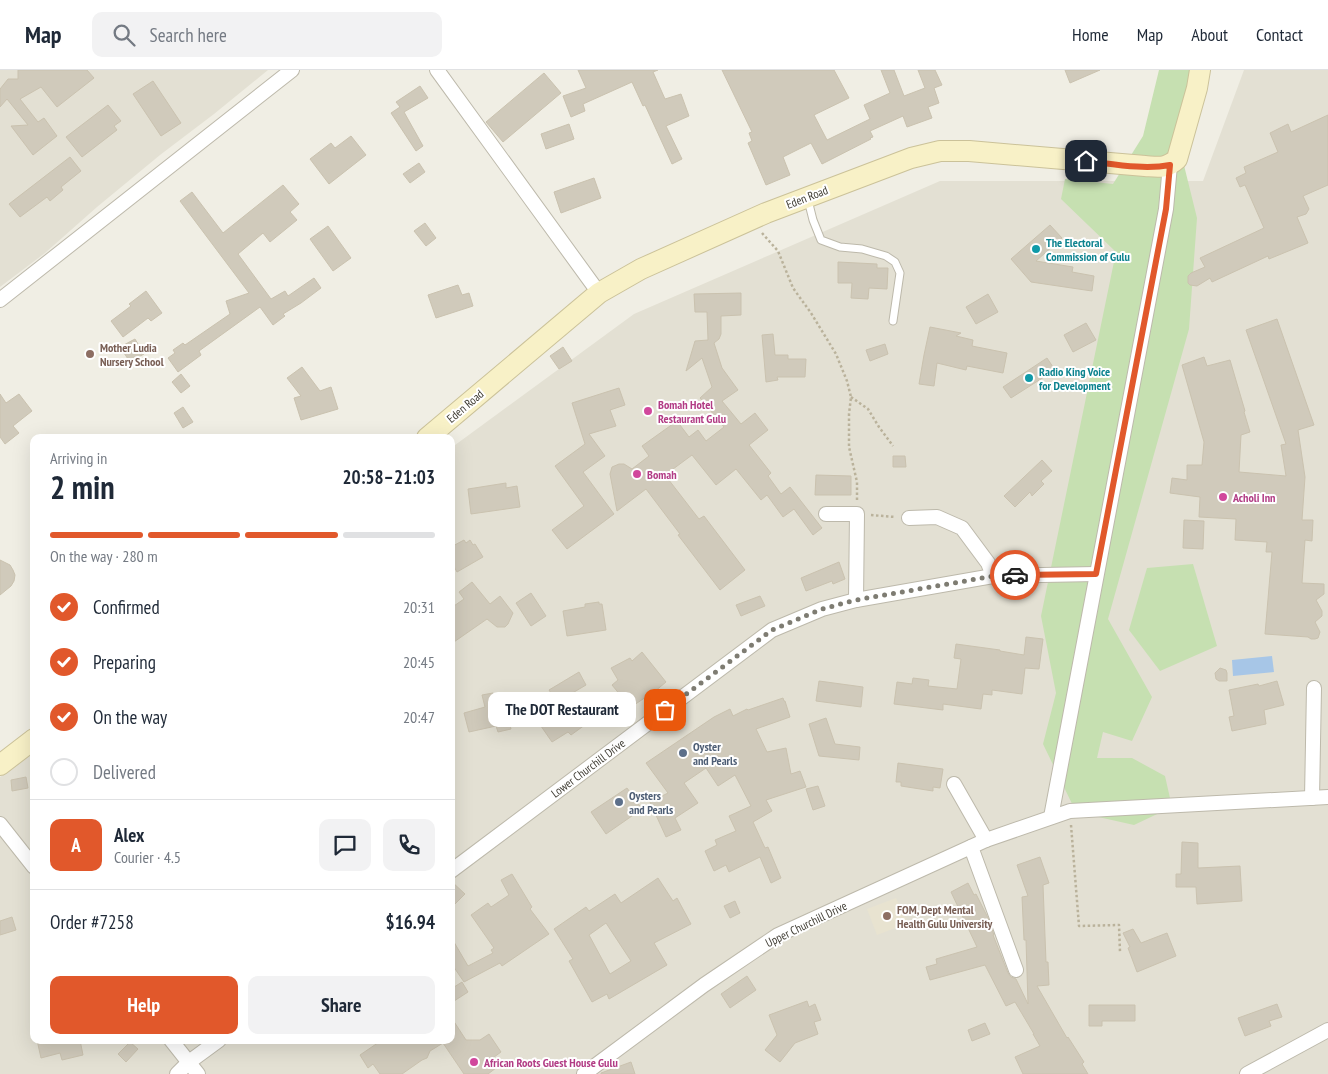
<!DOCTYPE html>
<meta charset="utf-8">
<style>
body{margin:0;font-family:"PT Sans Narrow",sans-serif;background:#f2f2f3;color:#1f2937;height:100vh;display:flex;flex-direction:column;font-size:19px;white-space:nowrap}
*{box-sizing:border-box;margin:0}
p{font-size:16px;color:#747a83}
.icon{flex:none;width:28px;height:28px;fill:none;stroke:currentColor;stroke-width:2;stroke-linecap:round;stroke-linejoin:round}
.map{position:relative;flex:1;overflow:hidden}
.side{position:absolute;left:30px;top:364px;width:425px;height:610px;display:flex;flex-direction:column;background:#fff;border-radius:10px;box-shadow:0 5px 20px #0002}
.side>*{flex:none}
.pin{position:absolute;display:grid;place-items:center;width:42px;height:42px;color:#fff;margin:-21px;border-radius:10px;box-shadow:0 2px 8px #0006}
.courier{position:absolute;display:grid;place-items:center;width:50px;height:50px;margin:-25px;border:4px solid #e1582b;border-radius:50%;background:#fff;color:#222;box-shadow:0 1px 6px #0007}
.bubble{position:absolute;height:35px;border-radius:10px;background:#fff;box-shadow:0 5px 20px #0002;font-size:16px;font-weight:600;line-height:35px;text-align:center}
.head em{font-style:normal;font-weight:600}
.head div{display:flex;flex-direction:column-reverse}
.head{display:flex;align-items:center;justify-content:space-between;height:85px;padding:0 20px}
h1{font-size:32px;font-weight:600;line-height:38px}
.bar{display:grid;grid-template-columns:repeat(4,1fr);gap:8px 5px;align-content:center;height:60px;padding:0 20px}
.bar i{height:6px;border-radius:4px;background:#e0e1e3}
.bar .active{background:#e1582b}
.bar p{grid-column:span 4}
.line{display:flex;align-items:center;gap:12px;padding:0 20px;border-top:1px solid #e0e1e3}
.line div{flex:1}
.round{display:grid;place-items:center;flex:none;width:52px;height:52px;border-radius:10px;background:#f2f2f3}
ol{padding:0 20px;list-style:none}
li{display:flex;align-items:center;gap:15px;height:55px}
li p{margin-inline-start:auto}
li .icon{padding:5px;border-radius:50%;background:#e1582b;color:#fff;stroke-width:4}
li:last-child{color:#747a83}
li i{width:28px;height:28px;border:2px solid #e0e1e3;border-radius:50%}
.button{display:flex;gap:10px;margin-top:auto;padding:10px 20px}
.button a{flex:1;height:58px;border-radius:10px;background:#e1582b;color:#fff;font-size:20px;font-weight:600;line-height:58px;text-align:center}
.button a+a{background:#f2f2f3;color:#1f2937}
header{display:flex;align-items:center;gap:30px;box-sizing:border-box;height:70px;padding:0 25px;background:#fff;border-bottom:1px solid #e0e1e3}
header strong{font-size:24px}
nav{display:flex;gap:28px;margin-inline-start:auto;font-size:18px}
.search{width:350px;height:45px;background:#f2f2f3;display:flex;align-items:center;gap:12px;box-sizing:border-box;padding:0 18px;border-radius:10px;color:#747a83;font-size:19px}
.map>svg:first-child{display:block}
</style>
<header>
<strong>Map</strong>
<div class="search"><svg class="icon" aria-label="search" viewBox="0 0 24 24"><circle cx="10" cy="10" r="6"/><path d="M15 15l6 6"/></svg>Search here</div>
<nav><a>Home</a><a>Map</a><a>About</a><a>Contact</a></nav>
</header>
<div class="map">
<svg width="1328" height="1004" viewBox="0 0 1328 1004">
<rect width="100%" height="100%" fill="#f0eee4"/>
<g fill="#e3e0d3">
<polygon points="0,0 268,0 214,44 160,85 97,137 45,183 0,217"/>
<polygon points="1244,0 1328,0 1328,1004 0,1004 0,707 34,682 34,970 451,970 451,378 634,244 940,111 1203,111"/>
</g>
<polygon fill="#e8e3d0" points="896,828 908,853 877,865 867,839"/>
<g fill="#c6e0b1">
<polygon points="1159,0 1193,0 1178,71 1197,148 1189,259 1108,549 1152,627 1132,671 1103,662 1097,688 1132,688 1165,706 1172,737 1134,755 1076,742 1043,674 1056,623 1041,546 1116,182 1061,129 1065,109 1113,114 1143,66"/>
<polygon points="1193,494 1217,576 1160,601 1129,560 1147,498"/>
</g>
<polygon fill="#a7c6e7" points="1272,586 1274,602 1233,606 1232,590"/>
<g fill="#d0cabb" stroke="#cac2af" fill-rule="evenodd">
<polygon points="18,0 87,0 94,8 57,37 41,17 20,29 38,52 44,48 57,66 33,85 11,56 28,55 7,29 0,37 0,19 8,9 18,9"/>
<polygon points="578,0 658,0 653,2 665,29 681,24 689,46 666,56 682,89 672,94 645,35 643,36 632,12 583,34 585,41 571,47 563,26 586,18"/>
<polygon points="722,0 834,0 849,28 814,45 827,70 870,49 864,35 890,23 881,0 894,0 904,26 925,18 918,0 935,0 942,15 934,18 939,33 928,37 932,48 907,57 903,46 870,61 873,67 870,68 871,69 822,94 811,73 783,87 790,105 766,115 748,73 752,71 749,63 752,62"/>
<polygon points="1065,0 1100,0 1070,13"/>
<polygon points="544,3 561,23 503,72 486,52"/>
<polygon points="153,11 181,53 161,66 133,24"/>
<polygon points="420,16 428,28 404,42 423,76 416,81 391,43 400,37 396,32"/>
<polygon points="108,35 121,51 114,56 117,60 82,87 66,67"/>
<polygon points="1328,45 1328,115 1303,126 1309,139 1306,144 1297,147 1308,173 1269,189 1268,186 1212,212 1210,208 1197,216 1190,215 1188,213 1188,206 1191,203 1205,197 1200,188 1264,158 1245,115 1240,117 1236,108 1246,103 1244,97 1278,82 1270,63 1288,54 1291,62"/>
<polygon points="569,54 574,69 546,79 541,64"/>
<polygon points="351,66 366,85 329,114 310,89 331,73 335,78"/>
<polygon points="70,87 81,101 61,117 63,120 50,131 47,127 20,147 9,134"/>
<polygon points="419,93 425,102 410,113 403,104"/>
<polygon points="594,108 601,128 561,143 554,122"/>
<polygon points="283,115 299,134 290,142 297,150 270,172 263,163 238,184 271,229 285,221 288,226 314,208 321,218 301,233 283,244 285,246 273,255 260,237 199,281 201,285 178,302 168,288 175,283 173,280 183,273 185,275 230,244 226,231 249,223 180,131 192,122 223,163"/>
<polygon points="425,153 436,168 426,176 414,161"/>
<polygon points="1050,155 1062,168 1036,191 1073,197 1072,202 1094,206 1092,221 1031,212 1011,189"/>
<polygon points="328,156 351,188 333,201 310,169"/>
<polygon points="838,192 877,194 877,198 888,198 887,219 869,218 868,229 851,228 852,213 838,213"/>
<polygon points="458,215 462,225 469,223 473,236 436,248 428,225"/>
<polygon points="146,221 162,243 151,251 148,248 123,267 111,251 131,236 129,234"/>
<polygon points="741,223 741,245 721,246 721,264 719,269 714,273 722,298 738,320 722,331 741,354 755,343 768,360 749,375 771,403 768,406 781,424 790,417 822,458 813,465 794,439 783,447 767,425 761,430 736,399 716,415 692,385 665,405 699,449 704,446 745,500 720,520 678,465 680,464 646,419 617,441 610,404 612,397 619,394 624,394 632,399 649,386 642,376 677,351 689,367 698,360 706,371 724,357 700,328 712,317 702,288 686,301 695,271 708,270 707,242 695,242 694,224"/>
<polygon points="988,224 998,242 976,254 966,237"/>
<polygon points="1277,249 1314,355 1298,360 1305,407 1302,450 1313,450 1312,471 1305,470 1302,513 1324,514 1324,524 1316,530 1322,541 1322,546 1315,552 1320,562 1318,568 1315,569 1311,569 1308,567 1265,564 1272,482 1266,482 1267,472 1235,470 1236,449 1199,447 1200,427 1170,423 1172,408 1187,410 1187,395 1202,395 1204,372 1182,295 1204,287 1207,296 1230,290 1245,341 1244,342 1250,362 1241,365 1239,402 1286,406 1281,375 1286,374 1246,260"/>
<polygon points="1086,253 1096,270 1073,282 1064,265"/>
<polygon points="930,257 961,263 956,266 973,270 972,276 1007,283 1003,303 967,296 966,300 937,293 934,316 919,314 924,285"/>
<polygon points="773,264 775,285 788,285 788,289 806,289 805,307 777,307 778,310 766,312 762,265"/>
<polygon points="135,269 144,284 130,292 120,277"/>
<polygon points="885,274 888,284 870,291 866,280"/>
<polygon points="563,277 572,291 559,299 550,286"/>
<polygon points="1047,288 1055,300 1011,328 1003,317"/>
<polygon points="302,297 320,321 331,317 338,339 301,350 294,328 301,326 287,308"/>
<polygon points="181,304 190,316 181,323 172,312"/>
<polygon points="619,318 625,335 610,340 616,356 589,364 605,386 583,402 614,444 567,479 552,460 584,436 555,396 585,374 572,333"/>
<polygon points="0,324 6,333 19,324 32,341 13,356 19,363 5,374 0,367"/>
<polygon points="183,337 193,352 183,358 174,343"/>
<polygon points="893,386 905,386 906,397 893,397"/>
<polygon points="1042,390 1052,401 1041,411 1044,414 1032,426 1030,422 1015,437 1004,426"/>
<polygon points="816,405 851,406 851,425 815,425"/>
<polygon points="506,413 506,418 517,416 520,437 471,444 468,419"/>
<polygon points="1184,450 1204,451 1203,479 1183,478"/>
<polygon points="464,470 466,473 470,470 473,475 475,474 483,487 457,502 451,491 451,477"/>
<polygon points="0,490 10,495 13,500 15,505 14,511 11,516 0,525"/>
<polygon points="839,492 845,509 833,514 832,511 806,521 801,508"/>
<polygon points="472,512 490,534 500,526 513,543 508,554 505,557 497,557 487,549 451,574 451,538 464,529 459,522"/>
<polygon points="531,523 546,546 531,556 516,533"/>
<polygon points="760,526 765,536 741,546 736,535"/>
<polygon points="599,532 599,534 602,534 606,560 567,566 563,541 585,537 585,534"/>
<polygon points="1026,567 1043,569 1039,599 1025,598 1022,624 992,620 992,625 983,624 981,639 943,634 943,640 894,634 897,612 912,614 913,608 929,610 928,616 957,619 961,589 954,588 956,574 1000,580 1000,581 1024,585"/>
<polygon points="642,582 666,612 647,628 646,627 628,639 620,627 621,626 612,615 618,610 611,598 630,588 632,591"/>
<polygon points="1220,598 1226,600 1227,603 1227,611 1219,611 1216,609 1215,603"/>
<polygon points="579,602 586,615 569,625 589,652 571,665 568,662 552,672 534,646 556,631 549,620"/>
<polygon points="819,611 863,617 861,637 816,631"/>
<polygon points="1277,611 1284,635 1264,640 1266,654 1232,661 1229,647 1234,646 1229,620 1258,614 1259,616"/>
<polygon points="493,623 495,633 504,631 511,659 498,662 496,656 469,662 464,643 485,637 482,625"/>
<polygon points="783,628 784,631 785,631 790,647 756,659 767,682 786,678 791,704 800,701 806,717 766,730 772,741 753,752 765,778 768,777 781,808 771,813 760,787 729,802 726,795 714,801 705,781 717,775 715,770 736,761 729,746 751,736 735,705 718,716 706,698 684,713 698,733 675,748 681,760 666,767 650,732 668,723 646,693 714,647 730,639 733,646 747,639 748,640"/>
<polygon points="826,648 835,674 860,677 859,690 819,686 809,654"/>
<polygon points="898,693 943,699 940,718 933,717 933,721 901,716 901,712 896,712"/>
<polygon points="26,707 28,718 12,721 11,710"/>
<polygon points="818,716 825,736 813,740 806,719"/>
<polygon points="627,718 642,739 606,764 591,742"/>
<polygon points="1182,772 1198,773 1198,798 1240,796 1242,831 1197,834 1196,817 1176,817 1176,804 1181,804"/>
<polygon points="1040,787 1049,813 1043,815 1046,892 1048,892 1049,915 1037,916 1067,968 1068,967 1084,992 1082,994 1088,1004 1023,1004 1015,987 1040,976 1033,964 1034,964 1015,932 1006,936 985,895 930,910 926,897 937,894 936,889 977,877 951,822 968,813 974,825 976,824 988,848 994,865 993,865 1008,903 1011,907 1016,909 1028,934 1026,870 1024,870 1022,827 1028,826 1017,795"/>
<polygon points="512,804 532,837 530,839 549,864 502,896 500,893 464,912 451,893 451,867 468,896 493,883 491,880 494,878 471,845 488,833 491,837 509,825 501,810"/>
<path d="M658,808L673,831L677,828L691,854L654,873L667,895L609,929L607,924L592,932L569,891L573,889L554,859L586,837L589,841L615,824L621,833ZM606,853L631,891L610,904L589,865Z"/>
<polygon points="451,811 465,824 451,838"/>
<polygon points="735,831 740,843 730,848 724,836"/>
<polygon points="12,847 16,860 0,865 0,851"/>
<polygon points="1133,859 1141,873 1167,863 1176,886 1137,902 1128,878 1130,877 1123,863"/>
<polygon points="747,906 756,920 730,938 721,924"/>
<polygon points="462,912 468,922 451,933 451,919"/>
<polygon points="807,931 809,937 815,934 821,950 814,952 818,964 795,973 780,992 765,980 777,965 769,945"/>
<polygon points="1277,934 1282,947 1269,951 1271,956 1245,966 1238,948"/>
<polygon points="1089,935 1135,935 1135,951 1102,951 1102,956 1089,956"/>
<polygon points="451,947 466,970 480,970 489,964 501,982 490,990 496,998 488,1004 464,1004 443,973 430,981 427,988 422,990 402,1004 380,1004 373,994 368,998 360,985 382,970 451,970"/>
<polygon points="985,953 990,964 972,971 968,960"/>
<polygon points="37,970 80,970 83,985 62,990 60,983 41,988"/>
<polygon points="130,972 138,979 126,992 118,984"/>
<polygon points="631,992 635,1004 601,1004 601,1003"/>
</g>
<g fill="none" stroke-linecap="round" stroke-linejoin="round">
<defs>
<polyline id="lane" points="808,130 813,150 821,170 840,177 862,179 886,186 895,192 900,203 893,251"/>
<g id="street">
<polyline points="437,0 599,223"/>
<polyline points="0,230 292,0"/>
<polyline points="826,444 857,444 856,530"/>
<polyline points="909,448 937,447 962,458 988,493 993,506"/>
<polyline points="954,714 986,770"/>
<polyline points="1312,728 1314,618"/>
<polyline points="1051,747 1166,139 1170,95"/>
<polyline points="0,754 34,797"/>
<polyline points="971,777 1016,900"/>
<polyline points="451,801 772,560 822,539 856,530 993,506 1096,504"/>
<polyline points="171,970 198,1004"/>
<polyline points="177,1004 189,992 219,970"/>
<polyline points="584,1004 704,915 778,865 986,770 1070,741 1328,727"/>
<polyline points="1247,1004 1328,960"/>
</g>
<g id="secondary">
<path d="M427,368L599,223L641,199L766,143L911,88L940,81H969L1145,96C1159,97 1166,99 1177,89L1197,18L1200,0"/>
<polyline points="0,695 34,669"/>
</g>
</defs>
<use href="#lane" stroke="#bdb9ab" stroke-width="9"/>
<use href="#street" stroke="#bdb9ab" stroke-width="16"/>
<use href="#secondary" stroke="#cbc299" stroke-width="22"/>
<g stroke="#bab29b" stroke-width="2.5" stroke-dasharray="2.5 2.5" stroke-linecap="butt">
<polyline points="762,163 778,181 793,218 811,243 836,284 847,311 851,327 849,344 849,377 857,412 857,432"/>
<polyline points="851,327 868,339 879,357 893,376"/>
<polyline points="871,445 895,447"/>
<polyline points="1071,755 1079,856 1119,855 1120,882"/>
</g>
<use href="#lane" stroke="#fff" stroke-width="7"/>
<use href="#street" stroke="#fff" stroke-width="14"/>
<use href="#secondary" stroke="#f8f1c7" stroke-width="20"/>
</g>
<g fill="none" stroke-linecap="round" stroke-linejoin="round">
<polyline stroke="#7e7c72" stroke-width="5" stroke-dasharray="0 9" points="665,640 772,560 822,539 856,530 994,506 1015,505"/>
<path stroke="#e1582b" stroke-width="6" d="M1015,505L1096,504L1166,139L1170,95C1144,100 1113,94 1086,91"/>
</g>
<g fill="#0f9aa8" stroke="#fff" stroke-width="2">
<circle cx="1036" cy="179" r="5"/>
<circle cx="1029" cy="308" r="5"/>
</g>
<g fill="#8d6e63" stroke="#fff" stroke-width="2">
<circle cx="90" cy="284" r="5"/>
<circle cx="887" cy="846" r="5"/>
</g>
<g fill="#d1479c" stroke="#fff" stroke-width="2">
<circle cx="648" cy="341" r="5"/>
<circle cx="637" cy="404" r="5"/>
<circle cx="1223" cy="427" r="5"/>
<circle cx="474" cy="992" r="5"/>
</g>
<g fill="#5c6f8a" stroke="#fff" stroke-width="2">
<circle cx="683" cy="683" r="5"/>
<circle cx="619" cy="732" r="5"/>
</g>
<g text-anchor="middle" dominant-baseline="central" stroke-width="4" stroke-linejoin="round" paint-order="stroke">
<g font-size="12" fill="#413e35" stroke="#fff">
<text transform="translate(807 127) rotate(-21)">Eden Road</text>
<text transform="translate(465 336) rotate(-40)">Eden Road</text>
<text transform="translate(588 698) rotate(-37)">Lower Churchill Drive</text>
<text transform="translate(806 854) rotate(-26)">Upper Churchill Drive</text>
</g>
<g font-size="12" font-weight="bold" fill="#0d838f" stroke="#fff" text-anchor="start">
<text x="1046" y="172">The Electoral<tspan x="1046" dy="14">Commission of Gulu</tspan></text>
<text x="1039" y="301">Radio King Voice<tspan x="1039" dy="14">for Development</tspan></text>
</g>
<g font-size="12" font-weight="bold" fill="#785e54" stroke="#fff" text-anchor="start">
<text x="100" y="277">Mother Ludia<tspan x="100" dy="14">Nursery School</tspan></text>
<text x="897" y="839">FOM, Dept Mental<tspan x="897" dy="14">Health Gulu University</tspan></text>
</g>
<g font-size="12" font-weight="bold" fill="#b23c85" stroke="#fff" text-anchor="start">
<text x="658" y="334">Bomah Hotel<tspan x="658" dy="14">Restaurant Gulu</tspan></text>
<text x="647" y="404">Bomah</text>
<text x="1233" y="427">Acholi Inn</text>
<text x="484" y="992">African Roots Guest House Gulu</text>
</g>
<g font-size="12" font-weight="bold" fill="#4e5e75" stroke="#fff" text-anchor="start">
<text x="693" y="676">Oyster<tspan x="693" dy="14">and Pearls</tspan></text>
<text x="629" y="725">Oysters<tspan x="629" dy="14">and Pearls</tspan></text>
</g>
</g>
</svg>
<div class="pin" style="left:665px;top:640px;background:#ea580c"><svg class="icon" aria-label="bag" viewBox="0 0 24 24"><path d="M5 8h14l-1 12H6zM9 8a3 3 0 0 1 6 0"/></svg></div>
<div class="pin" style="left:1086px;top:91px;background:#1f2937"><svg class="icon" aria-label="home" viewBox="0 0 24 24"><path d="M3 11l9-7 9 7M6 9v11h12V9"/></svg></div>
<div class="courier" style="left:1015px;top:505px"><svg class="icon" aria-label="car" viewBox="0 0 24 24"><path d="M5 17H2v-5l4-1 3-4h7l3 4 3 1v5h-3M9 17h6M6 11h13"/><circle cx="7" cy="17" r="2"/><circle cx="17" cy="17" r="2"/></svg></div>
<div class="bubble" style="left:488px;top:622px;width:148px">The DOT Restaurant</div>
<section class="side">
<div class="head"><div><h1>2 min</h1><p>Arriving in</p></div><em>20:58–21:03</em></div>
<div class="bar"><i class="active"></i><i class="active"></i><i class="active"></i><i></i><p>On the way · 280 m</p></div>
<ol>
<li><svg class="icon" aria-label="check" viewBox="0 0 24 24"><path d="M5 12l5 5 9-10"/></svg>Confirmed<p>20:31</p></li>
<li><svg class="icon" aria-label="check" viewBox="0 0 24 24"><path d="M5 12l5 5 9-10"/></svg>Preparing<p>20:45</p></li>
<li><svg class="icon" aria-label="check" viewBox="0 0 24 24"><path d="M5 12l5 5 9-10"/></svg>On the way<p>20:47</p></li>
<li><i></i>Delivered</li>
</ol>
<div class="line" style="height:90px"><b class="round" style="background:#e1582b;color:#fff">A</b><div><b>Alex</b><p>Courier · 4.5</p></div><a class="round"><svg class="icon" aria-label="chat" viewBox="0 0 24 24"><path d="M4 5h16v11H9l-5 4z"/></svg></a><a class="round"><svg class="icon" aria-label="phone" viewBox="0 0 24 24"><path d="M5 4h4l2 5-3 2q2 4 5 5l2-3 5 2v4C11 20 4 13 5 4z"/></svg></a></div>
<div class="line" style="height:65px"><div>Order #7258</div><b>$16.94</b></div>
<div class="button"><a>Help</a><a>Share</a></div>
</section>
</div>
